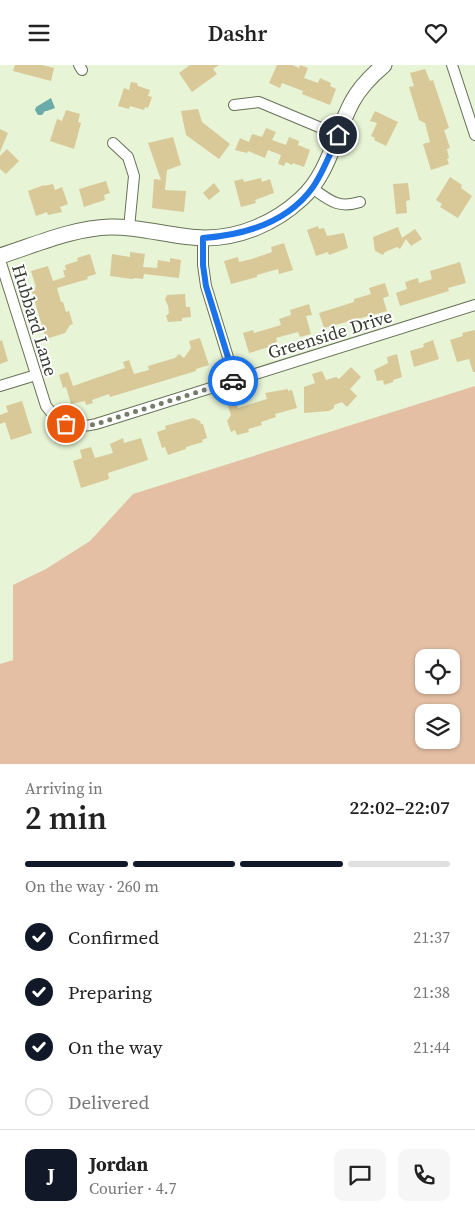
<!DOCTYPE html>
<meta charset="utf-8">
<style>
body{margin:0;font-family:"Source Serif 4",serif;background:#f6f6f6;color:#222;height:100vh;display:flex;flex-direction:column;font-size:19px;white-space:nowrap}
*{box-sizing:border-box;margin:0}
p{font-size:16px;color:#767676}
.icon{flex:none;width:28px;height:28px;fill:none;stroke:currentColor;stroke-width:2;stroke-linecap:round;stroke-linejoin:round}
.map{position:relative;height:699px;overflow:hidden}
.details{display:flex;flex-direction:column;background:#fff;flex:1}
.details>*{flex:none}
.fabs{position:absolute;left:415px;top:584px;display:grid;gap:10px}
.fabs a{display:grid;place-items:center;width:45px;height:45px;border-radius:10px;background:#fff;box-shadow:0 1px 4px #0004;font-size:25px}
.pin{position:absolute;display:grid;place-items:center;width:42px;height:42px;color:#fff;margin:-21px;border:2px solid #fff;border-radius:50%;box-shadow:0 1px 5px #0007}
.courier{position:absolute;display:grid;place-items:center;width:50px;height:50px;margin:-25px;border:4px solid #1a73e8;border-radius:50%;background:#fff;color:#222;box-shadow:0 1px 6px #0007}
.summary em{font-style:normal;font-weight:600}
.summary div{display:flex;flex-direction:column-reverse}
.summary{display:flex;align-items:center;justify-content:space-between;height:85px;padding:0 25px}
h1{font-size:32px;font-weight:600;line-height:38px}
.bar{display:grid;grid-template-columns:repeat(4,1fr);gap:8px 5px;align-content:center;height:60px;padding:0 25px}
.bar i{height:6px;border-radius:4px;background:#e0e0e0}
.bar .active{background:#111827}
.bar p{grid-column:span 4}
.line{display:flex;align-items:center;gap:12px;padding:0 25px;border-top:1px solid #e0e0e0}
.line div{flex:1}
.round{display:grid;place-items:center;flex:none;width:52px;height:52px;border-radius:10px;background:#f6f6f6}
ol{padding:0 25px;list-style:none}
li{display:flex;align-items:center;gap:15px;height:55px}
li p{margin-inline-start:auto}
li .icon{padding:5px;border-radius:50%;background:#111827;color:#fff;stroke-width:4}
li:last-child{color:#767676}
li i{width:28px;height:28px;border:2px solid #e0e0e0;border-radius:50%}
header{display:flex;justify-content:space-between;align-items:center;height:65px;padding:0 25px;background:#fff;font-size:22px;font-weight:600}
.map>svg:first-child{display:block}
</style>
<header><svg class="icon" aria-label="menu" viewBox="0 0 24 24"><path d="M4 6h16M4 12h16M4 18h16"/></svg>Dashr<svg class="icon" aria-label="heart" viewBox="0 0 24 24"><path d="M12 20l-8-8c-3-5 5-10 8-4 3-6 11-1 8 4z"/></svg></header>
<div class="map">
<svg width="475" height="699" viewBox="0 0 475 699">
<rect width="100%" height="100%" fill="#e7f4d5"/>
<path fill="#e4bfa4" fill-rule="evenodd" d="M475,321V699H0V599L13,595V520L46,504L90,476L133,429ZM424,592H451V620H424ZM424,648H451V675H424Z"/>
<polygon fill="#6baba9" points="51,33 55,43 47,46 45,46 42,50 38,50 35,45 36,42"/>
<g fill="#d9c999">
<polygon points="15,0 42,0 54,3 51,16 13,6"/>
<polygon points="190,0 219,0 213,4 217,9 192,27 179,8"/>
<polygon points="277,0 292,0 299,3 300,0 308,3 304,13 318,18 320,13 331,18 330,21 336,24 330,40 302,29 303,26 282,18 280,23 269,18"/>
<polygon points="425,4 430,16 433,15 449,63 444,65 450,83 447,84 449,93 447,94 449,99 431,105 423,79 430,77 425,58 419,55 409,22 414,21 410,8"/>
<polygon points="131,17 137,18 138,21 150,25 148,31 152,32 148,43 145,42 144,45 130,41 129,44 118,41 124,23 129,25"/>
<polygon points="198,44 202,57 230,79 219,94 186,70 181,46"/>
<polygon points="66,45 80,49 78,57 81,58 74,84 50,76 57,54 62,56"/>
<polygon points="375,46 398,57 386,81 374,75 375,73 371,71 377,58 370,56"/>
<polygon points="266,63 276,67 272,75 286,80 289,72 299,76 298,80 310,85 304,102 293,98 292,100 286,97 284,101 278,99 281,90 268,85 265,93 248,86 247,88 235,85 240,73 249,77 252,69 262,72"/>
<polygon points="0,64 8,68 0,87"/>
<polygon points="173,72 181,100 167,105 165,125 186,126 184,147 152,143 154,114 161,115 148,78"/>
<polygon points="7,84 19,96 6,109 0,104 0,91"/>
<polygon points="450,112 462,120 461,123 472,131 458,153 440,142 442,139 436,135"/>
<polygon points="261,113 262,117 270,114 274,128 255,135 256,138 241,142 234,116 243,114 244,117"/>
<polygon points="106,116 110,128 104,130 105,135 84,142 79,124"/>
<polygon points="214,118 220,126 209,135 203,128"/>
<polygon points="408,118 410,135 406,136 407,148 396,149 393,119"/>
<polygon points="53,119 55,125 62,122 68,139 60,142 62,147 48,150 47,147 36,151 28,126 44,120 44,121"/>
<polygon points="318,161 319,164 324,163 327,171 344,168 348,183 329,190 328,187 316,191 307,165"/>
<polygon points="398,162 402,173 415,164 422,174 411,181 406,174 400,184 397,182 385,187 383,190 375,186 373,172"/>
<polygon points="284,178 293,205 279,209 278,204 257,210 257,212 231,219 224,196 238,192 239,197 252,194 272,187 271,182"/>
<polygon points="130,187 145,189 143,202 157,203 158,195 170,197 170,193 181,195 179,213 144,209 143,214 135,213 132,214 110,211 112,189 130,192"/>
<polygon points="90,189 96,209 87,212 88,214 57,223 61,237 63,237 66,247 69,246 73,259 70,260 65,268 46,274 31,224 36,222 31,206 48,201 53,216 65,212 63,205 66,205 65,200 78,196 77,193"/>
<polygon points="460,197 466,218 448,223 449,226 400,241 396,228 407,224 405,217 418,213 419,218 432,214 430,206"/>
<polygon points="385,218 389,231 383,233 387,246 324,263 319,248 354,237 354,234 371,229 369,223"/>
<polygon points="185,229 186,242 190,242 191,252 182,253 182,256 168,257 166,251 169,248 168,241 165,234 167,230"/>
<polygon points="309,239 312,250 306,251 311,269 300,272 298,267 276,273 277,277 268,280 269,282 249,288 243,268 253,265 254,268 281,260 279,254 291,250 290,245"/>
<polygon points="475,265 475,307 473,307 469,294 457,297 450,275 463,271 462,268"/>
<polygon points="200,273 209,300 196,304 196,306 110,332 109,329 92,335 93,338 86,340 85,336 71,339 66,322 63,323 59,310 68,307 73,321 125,303 123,297 129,295 134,309 149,305 148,301 175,293 179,289 184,293 191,283 189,276"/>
<polygon points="2,275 8,296 0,299 0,276"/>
<polygon points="433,275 439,294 414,302 410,286 424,282 423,279"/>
<polygon points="397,289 402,312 393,315 393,317 384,320 383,315 377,316 374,305 388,298 387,292"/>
<polygon points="351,302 361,312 350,324 357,331 347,342 342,337 334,340 334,343 329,346 304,348 304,322 315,318 312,309 322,306 326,315 336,312 339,314"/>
<polygon points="288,324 288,326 292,325 297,343 275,349 276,352 261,357 262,360 248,364 249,367 237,370 235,365 231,367 227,356 231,350 228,341 236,339 238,343 267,334 265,328"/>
<polygon points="22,336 32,368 11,375 5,357 0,359 0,350 8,347 6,341"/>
<polygon points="193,353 200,356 201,359 203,359 207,373 202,375 203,377 186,382 186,384 168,390 165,382 162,383 157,367 166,364 165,361"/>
<polygon points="123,373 124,378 141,373 148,395 108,408 109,414 81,423 73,396 82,393 80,385 91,382 95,393 113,388 110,379"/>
</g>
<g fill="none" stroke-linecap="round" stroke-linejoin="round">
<defs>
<g id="street">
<polyline points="79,0 82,5"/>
<polyline points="452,0 475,70"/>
<polyline points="234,40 259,37 338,70"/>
<polyline points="113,78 128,92 134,111 129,163"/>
<path d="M312,123C329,135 338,144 360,137"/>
<polyline points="203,173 203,200 206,221 235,315"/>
<path d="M0,195L46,341C59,359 75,364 96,359L475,240"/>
<polyline points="0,321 36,310"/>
</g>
<path id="secondary" d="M0,191C35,180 73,163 110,162C141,161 174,173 205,173C240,173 275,158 301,134C329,109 335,69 352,37C360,22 371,11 384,0"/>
</defs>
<use href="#street" stroke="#667156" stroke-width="12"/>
<use href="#secondary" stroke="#667156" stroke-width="17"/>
<use href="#street" stroke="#fff" stroke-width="10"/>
<use href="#secondary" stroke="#fff" stroke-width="15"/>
</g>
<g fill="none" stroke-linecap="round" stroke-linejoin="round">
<polyline stroke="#757c6a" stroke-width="5" stroke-dasharray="0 9" points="66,359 80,362 96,359 233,316"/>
<path stroke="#1a73e8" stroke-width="6" d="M233,316L235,315L206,221L203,200V173C244,170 288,157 313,122C324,106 331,87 338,70"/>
</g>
<g text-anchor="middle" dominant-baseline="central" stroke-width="4" stroke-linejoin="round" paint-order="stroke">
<g font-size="18" fill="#373c30" stroke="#fff">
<text transform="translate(35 255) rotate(73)">Hubbard Lane</text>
<text transform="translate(330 269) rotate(-17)">Greenside Drive</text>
</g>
</g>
</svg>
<div class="fabs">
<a><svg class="icon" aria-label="locate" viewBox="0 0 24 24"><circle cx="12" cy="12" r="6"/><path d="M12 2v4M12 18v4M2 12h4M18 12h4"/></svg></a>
<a><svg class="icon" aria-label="layers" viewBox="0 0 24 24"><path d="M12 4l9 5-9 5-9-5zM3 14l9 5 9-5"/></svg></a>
</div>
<div class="pin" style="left:66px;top:359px;background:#ea580c"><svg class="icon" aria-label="bag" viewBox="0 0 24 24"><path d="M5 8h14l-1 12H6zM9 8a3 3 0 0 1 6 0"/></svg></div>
<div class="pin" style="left:338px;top:70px;background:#1f2937"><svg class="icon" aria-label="home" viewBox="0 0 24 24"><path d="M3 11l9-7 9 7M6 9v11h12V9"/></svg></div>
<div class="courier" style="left:233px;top:316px"><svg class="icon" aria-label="car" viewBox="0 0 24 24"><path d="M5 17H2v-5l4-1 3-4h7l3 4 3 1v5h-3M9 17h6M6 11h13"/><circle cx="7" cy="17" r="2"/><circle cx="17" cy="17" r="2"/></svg></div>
</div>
<section class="details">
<div class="summary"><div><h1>2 min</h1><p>Arriving in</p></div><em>22:02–22:07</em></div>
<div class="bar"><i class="active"></i><i class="active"></i><i class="active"></i><i></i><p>On the way · 260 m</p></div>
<ol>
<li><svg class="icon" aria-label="check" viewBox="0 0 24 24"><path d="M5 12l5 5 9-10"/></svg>Confirmed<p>21:37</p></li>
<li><svg class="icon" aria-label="check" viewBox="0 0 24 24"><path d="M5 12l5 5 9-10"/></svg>Preparing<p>21:38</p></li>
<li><svg class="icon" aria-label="check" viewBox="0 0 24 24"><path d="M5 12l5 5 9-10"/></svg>On the way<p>21:44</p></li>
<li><i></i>Delivered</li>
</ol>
<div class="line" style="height:90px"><b class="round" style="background:#111827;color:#fff">J</b><div><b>Jordan</b><p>Courier · 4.7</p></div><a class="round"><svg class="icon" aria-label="chat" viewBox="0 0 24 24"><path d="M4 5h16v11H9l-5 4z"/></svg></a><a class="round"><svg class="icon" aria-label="phone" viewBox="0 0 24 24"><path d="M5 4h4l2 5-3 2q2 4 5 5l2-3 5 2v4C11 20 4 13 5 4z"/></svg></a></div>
</section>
